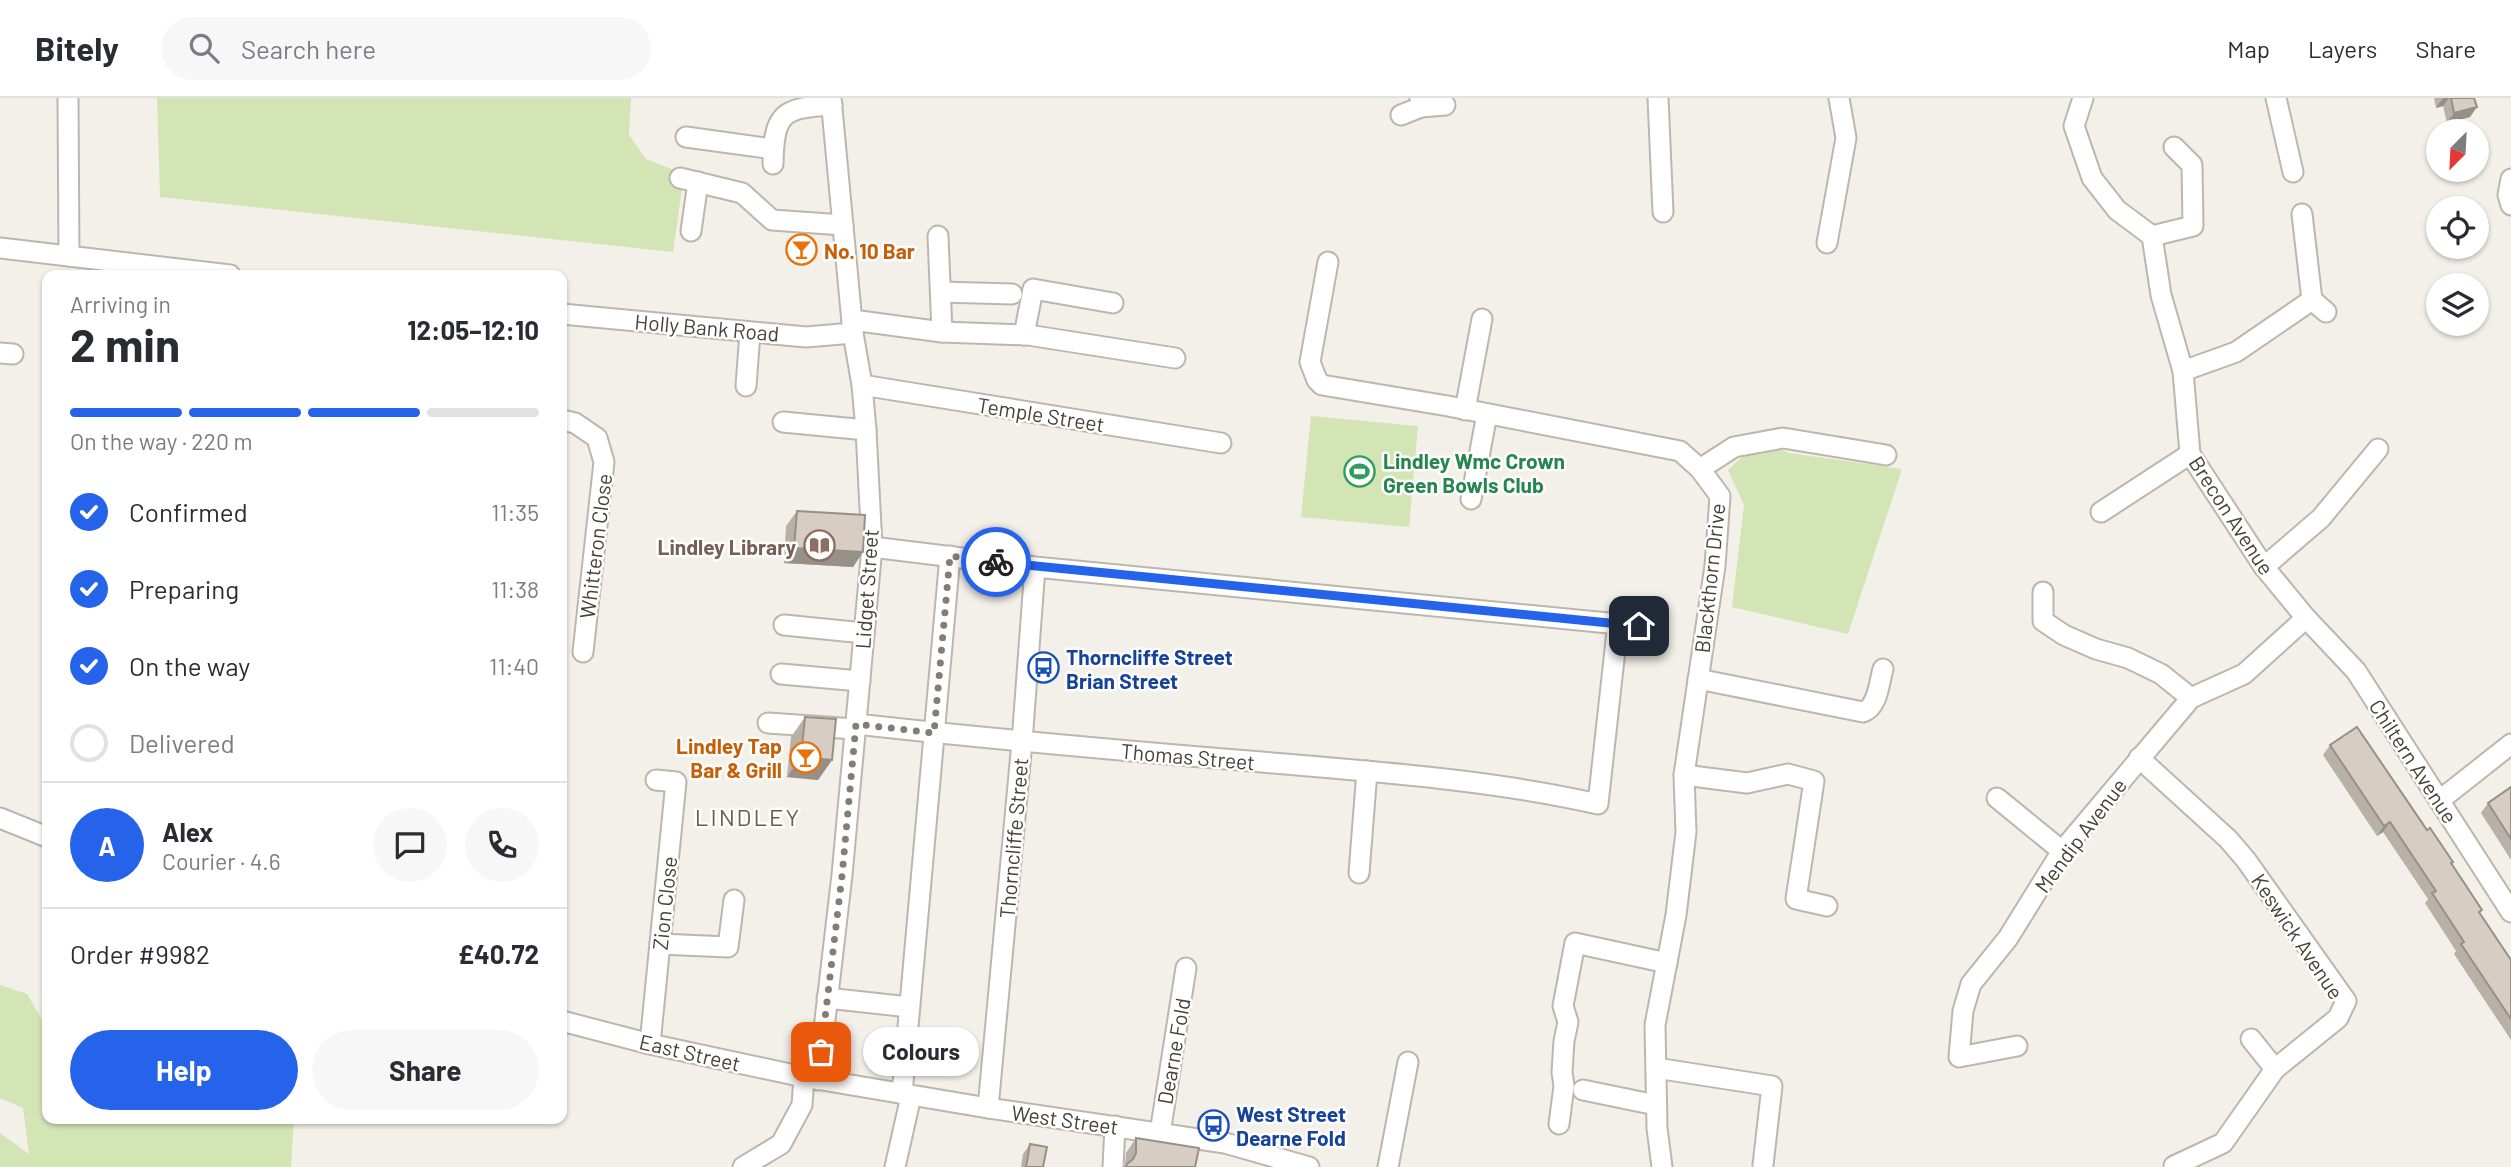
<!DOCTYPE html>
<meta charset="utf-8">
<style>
body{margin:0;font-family:Barlow,sans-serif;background:#f7f7f7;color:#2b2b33;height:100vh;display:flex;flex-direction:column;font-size:26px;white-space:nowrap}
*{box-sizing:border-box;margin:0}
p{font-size:23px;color:#7c7c81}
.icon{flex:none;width:38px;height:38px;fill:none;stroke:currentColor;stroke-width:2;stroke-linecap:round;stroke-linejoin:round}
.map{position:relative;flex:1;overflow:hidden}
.details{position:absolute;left:42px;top:172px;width:525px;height:854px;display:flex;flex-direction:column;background:#fff;border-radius:14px;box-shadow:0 2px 5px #0004}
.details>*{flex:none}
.needle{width:46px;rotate:204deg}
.buttons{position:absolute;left:2426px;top:21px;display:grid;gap:14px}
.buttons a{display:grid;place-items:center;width:63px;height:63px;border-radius:50%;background:#fff;box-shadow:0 2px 5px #0004;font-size:35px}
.pin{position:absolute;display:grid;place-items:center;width:60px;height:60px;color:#fff;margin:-30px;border-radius:14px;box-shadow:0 4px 10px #0006}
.courier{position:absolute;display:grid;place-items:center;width:70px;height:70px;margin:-35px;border:5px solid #2563eb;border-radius:50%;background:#fff;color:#222;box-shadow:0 2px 9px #0007}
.bubble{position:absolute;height:49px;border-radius:24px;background:#fff;box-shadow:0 2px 5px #0004;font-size:23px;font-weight:700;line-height:49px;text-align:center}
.head em{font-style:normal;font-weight:700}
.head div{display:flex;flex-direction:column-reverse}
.head{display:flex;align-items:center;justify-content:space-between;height:119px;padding:0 28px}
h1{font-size:46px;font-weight:700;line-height:52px}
.bar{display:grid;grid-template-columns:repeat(4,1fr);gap:10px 7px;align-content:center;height:84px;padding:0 28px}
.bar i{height:9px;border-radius:5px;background:#e1e1e2}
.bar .current{background:#2563eb}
.bar p{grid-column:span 4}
.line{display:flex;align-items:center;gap:18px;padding:0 28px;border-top:2px solid #e1e1e2}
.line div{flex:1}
.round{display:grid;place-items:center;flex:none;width:74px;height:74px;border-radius:37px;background:#f7f7f7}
ol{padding:0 28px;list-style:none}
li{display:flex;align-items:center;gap:21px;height:77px}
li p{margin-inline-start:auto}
li .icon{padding:7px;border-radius:50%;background:#2563eb;color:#fff;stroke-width:4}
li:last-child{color:#7c7c81}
li i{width:38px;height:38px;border:4px solid #e1e1e2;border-radius:50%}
.primary-button{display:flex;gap:14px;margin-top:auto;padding:14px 28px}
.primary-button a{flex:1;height:80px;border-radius:42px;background:#2563eb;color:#fff;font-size:28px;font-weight:700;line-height:80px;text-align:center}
.primary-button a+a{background:#f7f7f7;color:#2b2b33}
header{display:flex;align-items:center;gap:42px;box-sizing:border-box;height:98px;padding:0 35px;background:#fff;border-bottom:2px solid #e1e1e2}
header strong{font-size:33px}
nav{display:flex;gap:38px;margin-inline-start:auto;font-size:24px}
.search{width:490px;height:63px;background:#f7f7f7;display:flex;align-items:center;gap:18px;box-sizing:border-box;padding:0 24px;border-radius:38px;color:#7c7c81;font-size:26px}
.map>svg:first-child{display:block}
</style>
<header>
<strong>Bitely</strong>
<div class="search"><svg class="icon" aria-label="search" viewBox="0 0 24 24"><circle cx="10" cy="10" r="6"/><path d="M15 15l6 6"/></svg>Search here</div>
<nav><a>Map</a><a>Layers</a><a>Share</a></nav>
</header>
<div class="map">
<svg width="2511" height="1069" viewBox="0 0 2511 1069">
<rect width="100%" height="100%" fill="#f3efe9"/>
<g fill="#d3e4b5">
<polygon points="157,0 631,0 629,37 646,61 684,76 673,154 160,99"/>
<polygon points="1311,318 1418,328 1409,429 1301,419"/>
<polygon points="1772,347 1789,355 1902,371 1848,536 1732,509 1744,407 1728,372 1747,354"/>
<polygon points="0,887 27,896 47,930 47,1020 294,1020 291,1069 0,1069 0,1035 29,1056 23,1010 0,1000"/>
</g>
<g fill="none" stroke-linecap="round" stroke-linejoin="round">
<defs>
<g id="minor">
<polyline points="68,0 69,158"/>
<polyline points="1658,0 1663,114"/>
<polyline points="2083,0 2074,28 2092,80 2117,112 2152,138 2161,197 2183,273 2190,356 2264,469 2306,520 2356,573 2511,814"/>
<polyline points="2276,0 2293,74"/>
<polyline points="1421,9 1445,7"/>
<polyline points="1401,17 1421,9 1420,0"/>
<polyline points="686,39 773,51"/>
<path d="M773,66C774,15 782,10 832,7"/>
<polyline points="680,80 742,95 772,122 843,127"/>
<polyline points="2511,81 2508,97 2511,107"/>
<polyline points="2302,116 2312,202"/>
<polyline points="691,133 698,84"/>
<polyline points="938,138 942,234"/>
<polyline points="2152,138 2193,128 2192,67 2174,49"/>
<polyline points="1827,145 1846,40 1839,0"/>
<polyline points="0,150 230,177"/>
<polyline points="1328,164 1310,264 1317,282 1322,287 1448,308 1680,353 1700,371 1720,398 1715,468 1684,677 1686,734 1676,817 1655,927 1657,1030 1662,1069"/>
<polyline points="941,194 1012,196"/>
<polyline points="562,216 806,239 853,235"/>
<polyline points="852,222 942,234 1028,237 1175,260"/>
<polyline points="1024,237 1033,191 1113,205"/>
<polyline points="0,255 13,256"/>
<polyline points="2183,273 2236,254 2312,202 2326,214"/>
<polyline points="862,287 1221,345"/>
<polyline points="746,288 750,234"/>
<polyline points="1465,312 1482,221"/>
<polyline points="562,322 575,325 597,340 604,364 583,554"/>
<polyline points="783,324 866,332"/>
<polyline points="1700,371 1734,349 1783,340 1886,357"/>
<polyline points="1471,401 1487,316"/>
<polyline points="2101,414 2190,356"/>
<polyline points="872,449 1035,469 1639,528"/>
<polyline points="2264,469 2321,420 2378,351"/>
<polyline points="2043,494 2043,523 2064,537 2096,551 2128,560 2161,576 2191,600"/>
<polyline points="784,527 864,535"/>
<polyline points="781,576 860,583"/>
<path d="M1698,581L1863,614C1878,609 1879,585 1883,571"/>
<polyline points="768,625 855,631"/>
<path d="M856,626C991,641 1126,653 1262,664C1374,674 1488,681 1598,706L1618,525"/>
<polyline points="2139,660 2228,741 2246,762 2346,903 2338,920 2275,971 2223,1045 2174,1068"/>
<polyline points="1684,677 1747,685 1788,676 1814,683 1796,801 1827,808"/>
<polyline points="1997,700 2062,753"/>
<polyline points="2440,702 2511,646"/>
<polyline points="0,720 47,739"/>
<polyline points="1359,775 1367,673"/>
<polyline points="660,846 728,849 734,802"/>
<polyline points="827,900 909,909"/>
<polyline points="562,923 650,946 804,979 988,1010 1225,1045 1309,1069"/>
<polyline points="2251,941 2275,971"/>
<polyline points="650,946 676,684 656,682"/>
<polyline points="2017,948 1959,959 1963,913 1971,886 2008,840 2062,753 2191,600 2244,576 2306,520"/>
<polyline points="1656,970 1772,988 1763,1067"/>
<polyline points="818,982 842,777 872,449 866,332 862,287 853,235 831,0"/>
<polyline points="1583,992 1656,1007"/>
<polyline points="902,996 950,458"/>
<polyline points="988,1010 1022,644 1035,469"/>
<polyline points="1559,1026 1564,988 1562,974 1564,943 1568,924 1563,908 1575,845 1667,865"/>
<polyline points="1160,1035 1186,870"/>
<polyline points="743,1069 781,1046 802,1007 804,979"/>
<polyline points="895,1069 911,998"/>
<polyline points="1113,1069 1115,1028"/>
<polyline points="1388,1069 1408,964"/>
</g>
</defs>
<use href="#minor" stroke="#beb6ac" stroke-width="23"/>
<use href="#minor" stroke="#fff" stroke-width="19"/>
</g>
<g fill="#b9b0a8">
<polygon points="2434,0 2474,0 2470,19 2447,25 2443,8 2436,10"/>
<polygon points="797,413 863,454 853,469 784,465 786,428"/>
<polygon points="805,619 832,662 818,682 787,679 791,639"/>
<polygon points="2330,647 2427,732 2453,764 2451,766 2480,815 2511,862 2511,942 2454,856 2456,853 2425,805 2428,801 2383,734 2377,738 2323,657"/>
<polygon points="2511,689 2511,762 2481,715 2488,705"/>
<polygon points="1136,1040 1195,1069 1124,1069 1125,1067 1126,1055"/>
<polygon points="1030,1046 1043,1069 1021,1069 1023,1056"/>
</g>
<g fill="#969088">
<polygon points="2443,0 2449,0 2443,8 2436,10"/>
<polygon points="2477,9 2470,19 2447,25 2454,15"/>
<polygon points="794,450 863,454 853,469 784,465"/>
<polygon points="801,659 832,662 818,682 787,679"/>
<polygon points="2390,724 2383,734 2377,738 2384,728"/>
</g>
<g fill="#d7cdc3" stroke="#969088" stroke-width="2">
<polygon points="2451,0 2474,0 2477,9 2454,15"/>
<polygon points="797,413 865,417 863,454 794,450"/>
<polygon points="805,619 836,621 832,662 801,659"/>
<polygon points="2357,629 2427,732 2430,730 2453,764 2451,765 2482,812 2479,814 2511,862 2511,921 2461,846 2464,844 2432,795 2436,793 2390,724 2384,728 2330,647"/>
<polygon points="2511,689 2511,741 2488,705"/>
<polygon points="1136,1040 1199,1050 1195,1069 1126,1069 1127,1066 1133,1061 1136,1055"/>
<polygon points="1030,1046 1047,1049 1043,1069 1026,1069"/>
</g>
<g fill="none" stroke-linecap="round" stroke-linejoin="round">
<polyline stroke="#837d76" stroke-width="7" stroke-dasharray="0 12.6" points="821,954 842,778 856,626 934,635 950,458 996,464"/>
<polyline stroke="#2563eb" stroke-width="9" points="996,464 1639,528"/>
</g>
<defs>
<symbol id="bar-ring" viewBox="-11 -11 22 22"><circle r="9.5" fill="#fff" stroke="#e8710a" stroke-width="1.5"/><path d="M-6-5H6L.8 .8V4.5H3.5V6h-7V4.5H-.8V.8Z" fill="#e8710a"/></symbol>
<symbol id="stadium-ring" viewBox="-11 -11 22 22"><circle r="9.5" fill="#fff" stroke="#2e9e5b" stroke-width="1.5"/><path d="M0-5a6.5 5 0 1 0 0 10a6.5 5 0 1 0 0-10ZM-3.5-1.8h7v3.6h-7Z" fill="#2e9e5b"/></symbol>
<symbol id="library-ring" viewBox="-11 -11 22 22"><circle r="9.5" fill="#fff" stroke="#8d6e63" stroke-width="1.5"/><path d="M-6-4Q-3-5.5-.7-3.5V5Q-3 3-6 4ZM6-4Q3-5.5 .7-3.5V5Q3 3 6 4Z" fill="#8d6e63"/></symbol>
<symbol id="bus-ring" viewBox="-11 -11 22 22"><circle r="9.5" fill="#fff" stroke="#1a4fb4" stroke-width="1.5"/><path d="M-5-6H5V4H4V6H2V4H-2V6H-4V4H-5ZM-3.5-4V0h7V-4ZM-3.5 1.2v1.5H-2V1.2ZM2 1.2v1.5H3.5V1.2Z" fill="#1a4fb4"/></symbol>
</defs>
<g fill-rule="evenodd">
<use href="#bar-ring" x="784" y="134" width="35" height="35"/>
<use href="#stadium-ring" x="1342" y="356" width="35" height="35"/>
<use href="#library-ring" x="802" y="430" width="35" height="35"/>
<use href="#bus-ring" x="1026" y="552" width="35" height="35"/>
<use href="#bar-ring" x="788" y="642" width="35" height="35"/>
<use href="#bus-ring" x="1196" y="1010" width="35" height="35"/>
</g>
<g text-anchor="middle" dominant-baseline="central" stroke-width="5" stroke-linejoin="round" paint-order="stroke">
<g font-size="21" font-weight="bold" fill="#c56008" stroke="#fff" text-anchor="start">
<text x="824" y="152">No. 10 Bar</text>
<text x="782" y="647" text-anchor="end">Lindley Tap<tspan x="782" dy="24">Bar &amp; Grill</tspan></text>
</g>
<g font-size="21" fill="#474038" stroke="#fff">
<text transform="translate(707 229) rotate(5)">Holly Bank Road</text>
<text transform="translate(1041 316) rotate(9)">Temple Street</text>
<text transform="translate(2232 417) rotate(57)">Brecon Avenue</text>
<text transform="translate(595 448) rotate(-83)">Whitteron Close</text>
<text transform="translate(1709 480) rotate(-84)">Blackthorn Drive</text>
<text transform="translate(866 491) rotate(-86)">Lidget Street</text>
<text transform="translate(1188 658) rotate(5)">Thomas Street</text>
<text transform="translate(2414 663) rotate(57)">Chiltern Avenue</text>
<text transform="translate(2080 737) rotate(-53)">Mendip Avenue</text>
<text transform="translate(1013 740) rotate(-85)">Thorncliffe Street</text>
<text transform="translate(664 805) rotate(-84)">Zion Close</text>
<text transform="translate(2298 838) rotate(56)">Keswick Avenue</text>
<text transform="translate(1173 953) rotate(-80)">Dearne Fold</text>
<text transform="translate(690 954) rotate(13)">East Street</text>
<text transform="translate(1065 1021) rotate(8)">West Street</text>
</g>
<g font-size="21" font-weight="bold" fill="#27864d" stroke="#fff" text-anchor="start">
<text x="1383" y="362">Lindley Wmc Crown<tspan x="1383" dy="24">Green Bowls Club</tspan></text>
</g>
<g font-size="21" font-weight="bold" fill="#785e54" stroke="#fff" text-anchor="end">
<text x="796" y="448">Lindley Library</text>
</g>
<g font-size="21" font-weight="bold" fill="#164399" stroke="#fff" text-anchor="start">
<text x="1066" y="558">Thorncliffe Street<tspan x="1066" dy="24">Brian Street</tspan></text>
<text x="1236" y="1015">West Street<tspan x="1236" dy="24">Dearne Fold</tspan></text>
</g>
<g font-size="24" letter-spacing="2" fill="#695d50" stroke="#fff">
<text x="748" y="718">LINDLEY</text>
</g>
</g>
</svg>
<div class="buttons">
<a><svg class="needle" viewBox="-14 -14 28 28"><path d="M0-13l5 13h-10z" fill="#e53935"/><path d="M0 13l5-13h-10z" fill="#7c7c81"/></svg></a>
<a><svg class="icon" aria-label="locate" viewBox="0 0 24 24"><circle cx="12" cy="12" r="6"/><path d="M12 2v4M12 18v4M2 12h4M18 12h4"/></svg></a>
<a><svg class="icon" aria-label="layers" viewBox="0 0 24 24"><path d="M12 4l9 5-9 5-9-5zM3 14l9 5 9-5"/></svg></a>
</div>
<div class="pin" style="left:821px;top:954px;background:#ea580c"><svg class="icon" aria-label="bag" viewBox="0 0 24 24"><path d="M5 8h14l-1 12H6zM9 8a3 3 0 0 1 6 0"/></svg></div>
<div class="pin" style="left:1639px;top:528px;background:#1f2937"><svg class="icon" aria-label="home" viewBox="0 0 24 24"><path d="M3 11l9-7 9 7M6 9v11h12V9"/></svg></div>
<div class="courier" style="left:996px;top:464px"><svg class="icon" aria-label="bike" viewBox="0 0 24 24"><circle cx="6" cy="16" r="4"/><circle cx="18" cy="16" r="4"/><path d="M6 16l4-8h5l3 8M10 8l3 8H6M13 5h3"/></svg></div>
<div class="bubble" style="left:863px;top:929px;width:116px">Colours</div>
<section class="details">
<div class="head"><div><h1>2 min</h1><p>Arriving in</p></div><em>12:05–12:10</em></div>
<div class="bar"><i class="current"></i><i class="current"></i><i class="current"></i><i></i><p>On the way · 220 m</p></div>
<ol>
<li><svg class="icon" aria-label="check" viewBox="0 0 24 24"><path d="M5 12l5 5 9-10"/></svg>Confirmed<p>11:35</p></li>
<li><svg class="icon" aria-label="check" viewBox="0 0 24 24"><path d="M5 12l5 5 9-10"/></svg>Preparing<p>11:38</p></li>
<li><svg class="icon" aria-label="check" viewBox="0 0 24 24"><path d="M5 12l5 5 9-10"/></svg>On the way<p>11:40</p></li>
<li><i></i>Delivered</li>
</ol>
<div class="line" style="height:126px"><b class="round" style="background:#2563eb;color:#fff">A</b><div><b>Alex</b><p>Courier · 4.6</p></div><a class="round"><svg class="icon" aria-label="chat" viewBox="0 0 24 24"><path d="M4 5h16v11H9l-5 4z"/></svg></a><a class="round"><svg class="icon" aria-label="phone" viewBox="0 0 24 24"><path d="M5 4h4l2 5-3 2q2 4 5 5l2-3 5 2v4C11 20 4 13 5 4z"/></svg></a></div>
<div class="line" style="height:91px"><div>Order #9982</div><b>£40.72</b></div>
<div class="primary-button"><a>Help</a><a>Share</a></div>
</section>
</div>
